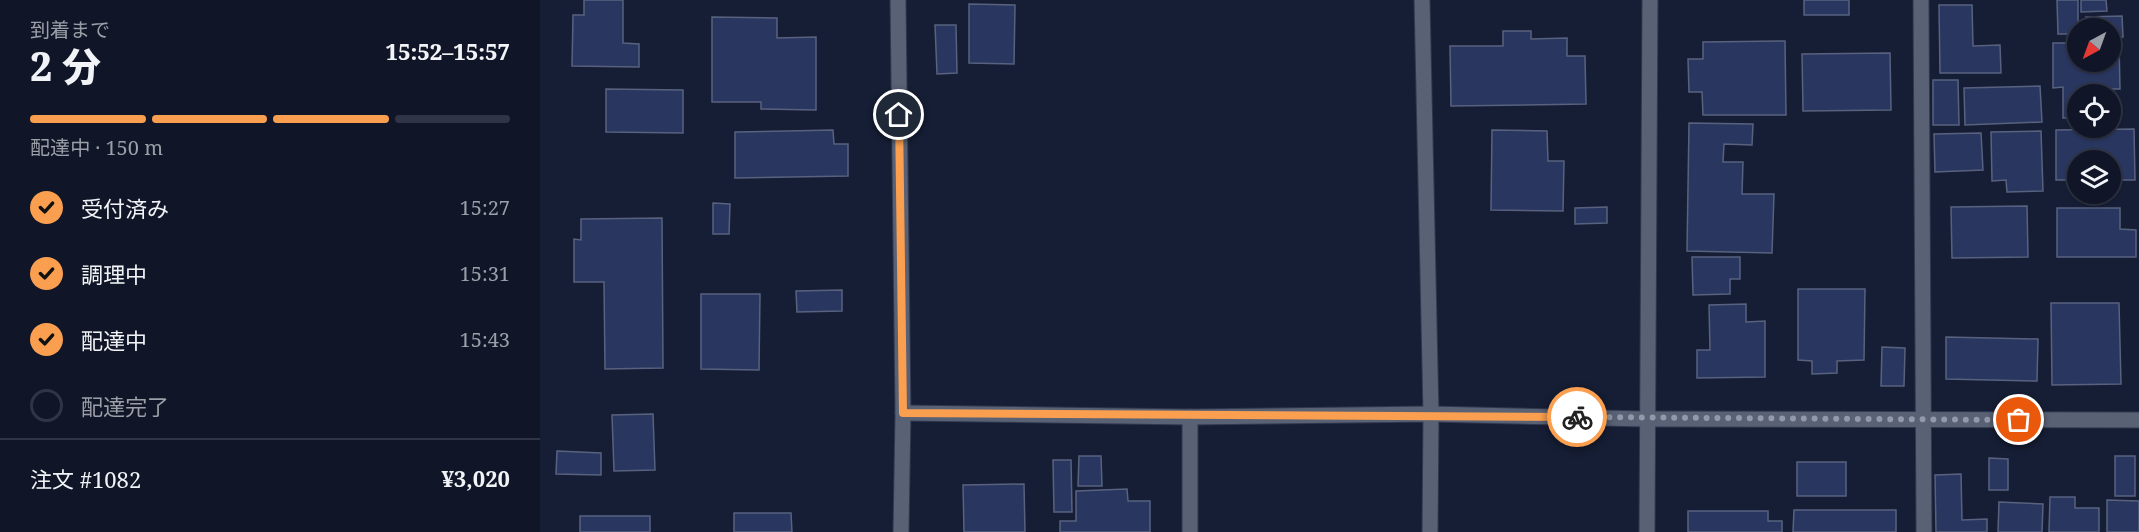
<!DOCTYPE html>
<html lang="ja">
<meta charset="utf-8">
<style>
body{margin:0;font-family:"Noto Serif","Noto Sans JP",serif;background:#1e2334;color:#f1f3f6;height:100vh;display:flex;flex-direction:column;font-size:22px;white-space:nowrap}
*{box-sizing:border-box;margin:0}
p{font-size:20px;color:#9c9fa8}
.icon{flex:none;width:33px;height:33px;fill:none;stroke:currentColor;stroke-width:2;stroke-linecap:round;stroke-linejoin:round}
.map{position:relative;flex:1;overflow:hidden}
.side{display:flex;flex-direction:column;background:#101628;width:540px}
.side>*{flex:none}
.needle{width:39px;rotate:221deg}
.fabs{position:absolute;left:1527px;top:18px;display:grid;gap:12px}
.fabs a{display:grid;place-items:center;width:54px;height:54px;border-radius:50%;background:#101628;box-shadow:0 2px 4px #0004,0 0 0 2px #303545;font-size:30px}
.pin{position:absolute;display:grid;place-items:center;width:51px;height:51px;color:#fff;margin:-26px;border:3px solid #fff;border-radius:50%;box-shadow:0 2px 6px #0007}
.courier{position:absolute;display:grid;place-items:center;width:60px;height:60px;margin:-30px;border:4px solid #fa9f4f;border-radius:50%;background:#fff;color:#222;box-shadow:0 2px 8px #0007}
.headline em{font-style:normal;font-weight:800}
.headline div{display:flex;flex-direction:column-reverse}
.headline{display:flex;align-items:center;justify-content:space-between;height:102px;padding:0 30px}
h1{font-size:39px;font-weight:800;line-height:45px}
.bar{display:grid;grid-template-columns:repeat(4,1fr);gap:9px 6px;align-content:center;height:72px;padding:0 30px}
.bar i{height:8px;border-radius:4px;background:#303545}
.bar .selected{background:#fa9f4f}
.bar p{grid-column:span 4}
.line{display:flex;align-items:center;gap:15px;padding:0 30px;border-top:2px solid #303545}
.line div{flex:1}
ol{padding:0 30px;list-style:none}
li{display:flex;align-items:center;gap:18px;height:66px}
li p{margin-inline-start:auto}
li .icon{padding:6px;border-radius:50%;background:#fa9f4f;color:#111;stroke-width:4}
li:last-child{color:#9c9fa8}
li i{width:33px;height:33px;border:3px solid #303545;border-radius:50%}
main{display:flex;flex:1;min-height:0}
.map>svg:first-child{display:block}
</style>
<main>
<section class="side">
<div class="headline"><div><h1>2 分</h1><p>到着まで</p></div><em>15:52–15:57</em></div>
<div class="bar"><i class="selected"></i><i class="selected"></i><i class="selected"></i><i></i><p>配達中 · 150 m</p></div>
<ol>
<li><svg class="icon" aria-label="check" viewBox="0 0 24 24"><path d="M5 12l5 5 9-10"/></svg>受付済み<p>15:27</p></li>
<li><svg class="icon" aria-label="check" viewBox="0 0 24 24"><path d="M5 12l5 5 9-10"/></svg>調理中<p>15:31</p></li>
<li><svg class="icon" aria-label="check" viewBox="0 0 24 24"><path d="M5 12l5 5 9-10"/></svg>配達中<p>15:43</p></li>
<li><i></i>配達完了</li>
</ol>
<div class="line" style="height:78px"><div>注文 #1082</div><b>¥3,020</b></div>
</section>
<div class="map">
<svg width="1599" height="532" viewBox="0 0 1599 532">
<rect width="100%" height="100%" fill="#161e35"/>
<g fill="#29365f" stroke="#58627f" stroke-width="1.5">
<polygon points="44,0 83,0 83,43 99,44 99,67 32,66 33,15 44,15"/>
<rect x="1264" y="0" width="45" height="15"/>
<polygon points="1517,0 1538,0 1538,34 1518,34"/>
<polygon points="1541,0 1566,0 1567,11 1541,12"/>
<polygon points="429,4 475,5 474,64 429,63"/>
<polygon points="1399,5 1432,5 1433,46 1460,45 1461,73 1400,73"/>
<polygon points="1582,16 1583,37 1570,37 1570,28 1546,28 1546,17"/>
<polygon points="172,17 237,18 237,38 276,37 276,110 221,109 221,102 172,102"/>
<polygon points="395,25 416,25 417,73 397,74"/>
<polygon points="963,31 991,31 991,39 1027,38 1027,56 1045,56 1046,104 911,106 910,46 963,46"/>
<polygon points="1245,41 1246,115 1163,115 1162,92 1149,92 1148,59 1163,59 1163,42"/>
<polygon points="1513,43 1538,43 1538,62 1570,62 1570,43 1579,43 1580,89 1571,89 1571,118 1570,94 1538,94 1538,118 1523,118 1523,87 1513,88"/>
<polygon points="1350,53 1351,110 1263,111 1262,54"/>
<polygon points="1393,80 1418,80 1419,125 1393,125"/>
<polygon points="1500,86 1502,122 1425,125 1424,88"/>
<polygon points="66,89 143,90 143,133 66,132"/>
<polygon points="1149,123 1213,124 1212,145 1184,144 1183,162 1203,162 1202,194 1234,194 1232,253 1147,251"/>
<polygon points="1594,129 1595,180 1570,180 1570,160 1538,160 1538,180 1516,180 1516,130"/>
<polygon points="293,130 294,144 308,144 308,176 195,178 195,132"/>
<polygon points="952,130 1007,131 1008,161 1024,161 1023,211 951,210"/>
<polygon points="1501,131 1503,191 1467,192 1466,180 1452,181 1451,132"/>
<polygon points="1441,133 1443,170 1395,172 1394,134"/>
<polygon points="173,203 190,204 189,234 173,234"/>
<polygon points="1487,206 1488,257 1412,258 1411,207"/>
<polygon points="1067,207 1067,223 1035,224 1035,208"/>
<polygon points="1517,208 1580,208 1580,229 1596,230 1596,257 1517,257"/>
<polygon points="122,218 123,368 65,369 64,282 34,282 34,239 41,240 41,219"/>
<polygon points="1152,257 1200,257 1200,279 1190,279 1190,294 1153,295"/>
<polygon points="1258,289 1325,289 1324,360 1297,361 1297,373 1272,374 1272,361 1258,360"/>
<polygon points="302,290 302,311 257,312 256,291"/>
<polygon points="161,294 220,294 219,370 161,369"/>
<polygon points="1511,303 1579,303 1581,384 1512,385"/>
<polygon points="1206,304 1206,322 1225,321 1225,377 1157,378 1157,350 1170,350 1169,305"/>
<polygon points="1406,337 1498,339 1497,381 1406,379"/>
<polygon points="1342,347 1365,348 1364,386 1341,386"/>
<polygon points="113,414 115,470 74,471 72,415"/>
<polygon points="17,451 61,453 61,475 16,474"/>
<polygon points="539,456 561,456 562,486 538,486"/>
<rect x="1575" y="456" width="20" height="40"/>
<polygon points="1449,458 1468,459 1468,490 1449,490"/>
<polygon points="513,460 531,460 532,512 514,512"/>
<rect x="1257" y="462" width="49" height="34"/>
<polygon points="1421,474 1422,520 1447,519 1447,532 1396,532 1395,475"/>
<polygon points="484,484 485,532 424,532 423,485"/>
<polygon points="587,489 588,501 610,501 610,532 520,532 520,521 536,521 536,491"/>
<polygon points="1510,497 1535,497 1535,508 1559,508 1559,532 1509,532"/>
<polygon points="1567,500 1599,501 1599,532 1567,532"/>
<polygon points="1459,502 1503,504 1502,532 1458,532"/>
<polygon points="1254,510 1356,510 1356,532 1253,532"/>
<polygon points="1148,511 1228,511 1228,521 1242,521 1242,532 1148,532"/>
<polygon points="194,513 251,513 252,532 194,532"/>
<rect x="40" y="516" width="70" height="16"/>
</g>
<g fill="none" stroke-linecap="round" stroke-linejoin="round">
<defs>
<g id="street">
<polyline points="358,0 363,413 361,532"/>
<polyline points="882,0 891,414 890,532"/>
<polyline points="1381,0 1384,532"/>
<polyline points="363,413 650,417 891,414 1106,419 1599,420"/>
<polyline points="650,532 650,417"/>
<polyline points="1107,532 1110,0"/>
</g>
</defs>
<use href="#street" stroke="#31384f" stroke-width="17"/>
<use href="#street" stroke="#596174" stroke-width="15"/>
</g>
<g fill="none" stroke-linecap="round" stroke-linejoin="round">
<polyline stroke="#9299ac" stroke-width="6" stroke-dasharray="0 10.8" points="1037,417 1479,420"/>
<polyline stroke="#fa9f4f" stroke-width="8" points="359,115 363,413 1037,417"/>
</g>
</svg>
<div class="fabs">
<a><svg class="needle" viewBox="-14 -14 28 28"><path d="M0-13l5 13h-10z" fill="#e53935"/><path d="M0 13l5-13h-10z" fill="#9c9fa8"/></svg></a>
<a><svg class="icon" aria-label="locate" viewBox="0 0 24 24"><circle cx="12" cy="12" r="6"/><path d="M12 2v4M12 18v4M2 12h4M18 12h4"/></svg></a>
<a><svg class="icon" aria-label="layers" viewBox="0 0 24 24"><path d="M12 4l9 5-9 5-9-5zM3 14l9 5 9-5"/></svg></a>
</div>
<div class="pin" style="left:1479px;top:420px;background:#ea580c"><svg class="icon" aria-label="bag" viewBox="0 0 24 24"><path d="M5 8h14l-1 12H6zM9 8a3 3 0 0 1 6 0"/></svg></div>
<div class="pin" style="left:359px;top:115px;background:#1f2937"><svg class="icon" aria-label="home" viewBox="0 0 24 24"><path d="M3 11l9-7 9 7M6 9v11h12V9"/></svg></div>
<div class="courier" style="left:1037px;top:417px"><svg class="icon" aria-label="bike" viewBox="0 0 24 24"><circle cx="6" cy="16" r="4"/><circle cx="18" cy="16" r="4"/><path d="M6 16l4-8h5l3 8M10 8l3 8H6M13 5h3"/></svg></div>
</div>
</main>
